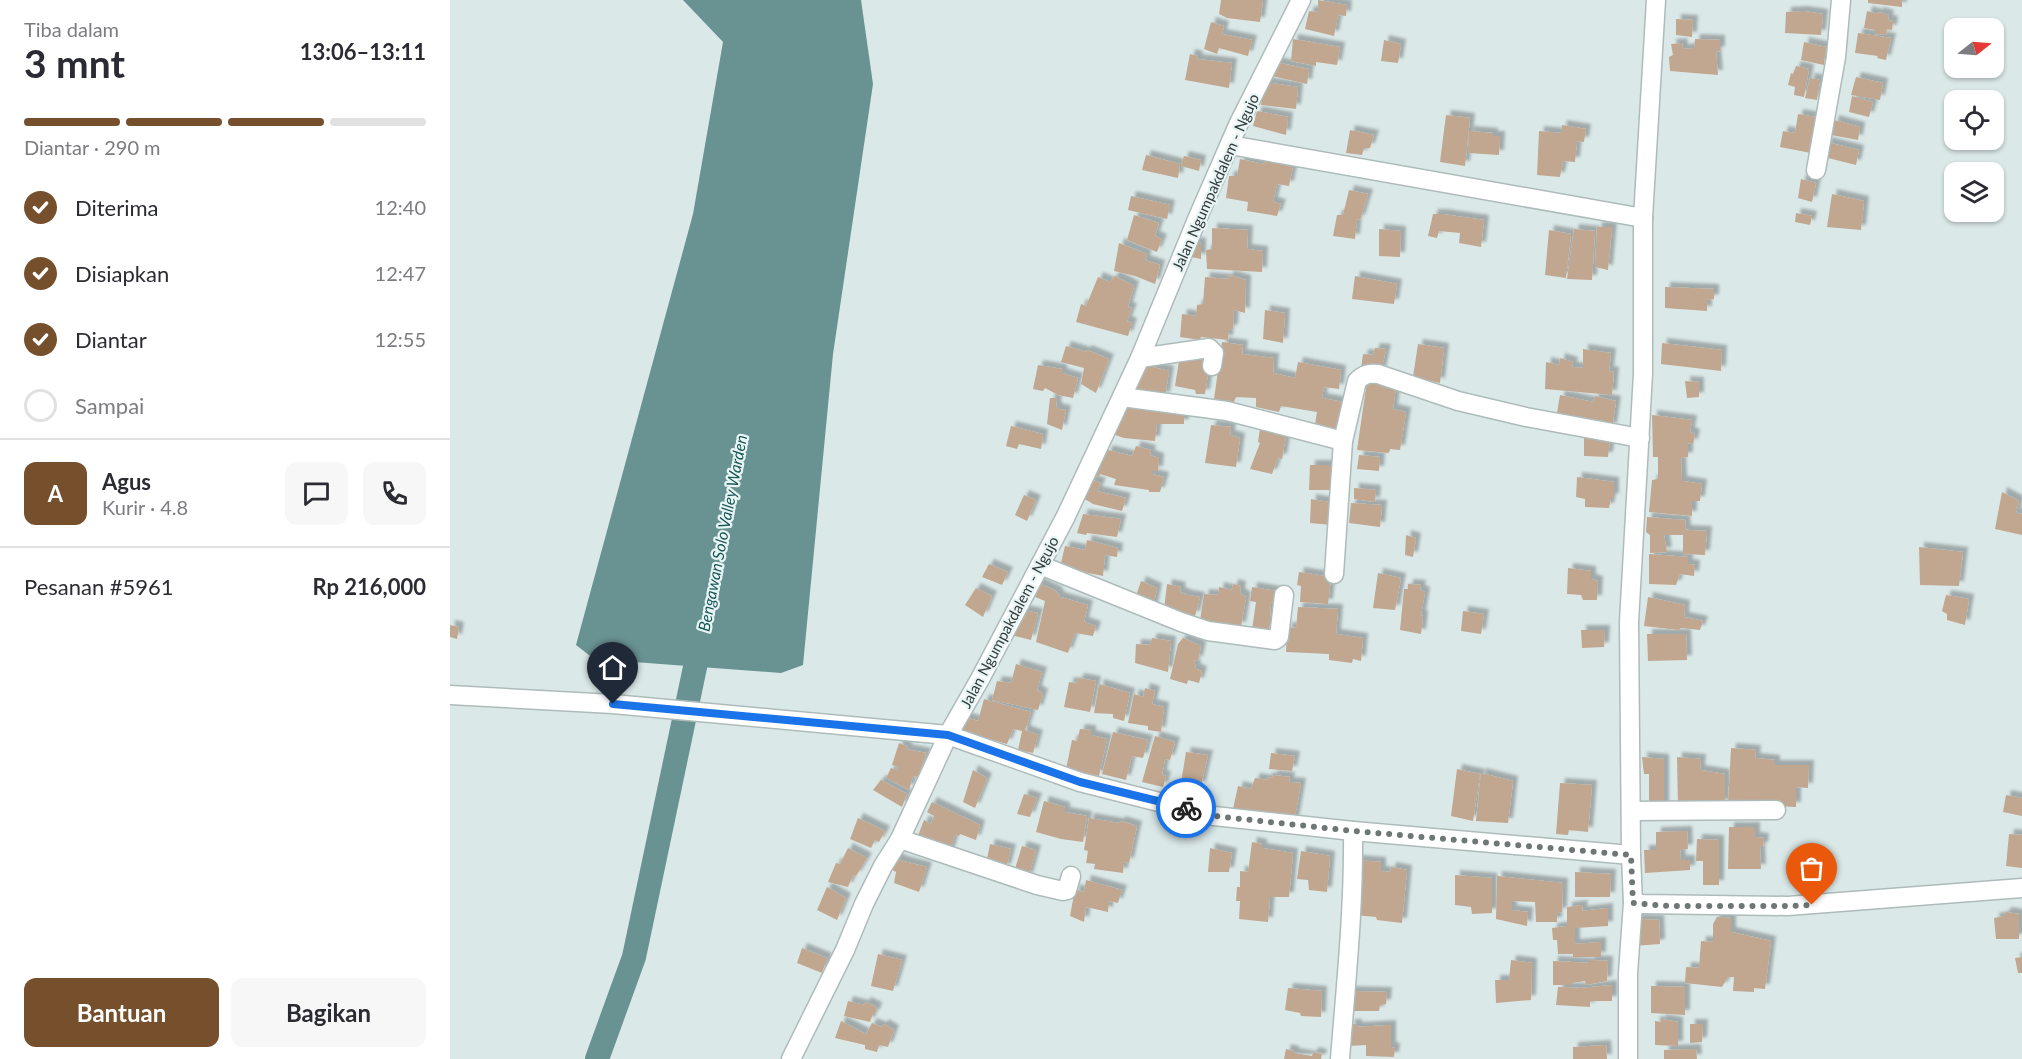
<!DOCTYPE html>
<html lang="id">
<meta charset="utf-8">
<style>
body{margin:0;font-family:Lato,sans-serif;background:#f7f7f7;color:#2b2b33;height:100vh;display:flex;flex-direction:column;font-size:22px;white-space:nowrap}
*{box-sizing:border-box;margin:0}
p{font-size:20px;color:#7c7c81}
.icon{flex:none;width:33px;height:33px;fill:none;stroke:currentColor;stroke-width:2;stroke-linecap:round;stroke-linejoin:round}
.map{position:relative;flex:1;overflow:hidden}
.drawer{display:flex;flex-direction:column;background:#fff;width:450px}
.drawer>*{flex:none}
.needle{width:39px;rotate:73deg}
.buttons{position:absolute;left:1494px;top:18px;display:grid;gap:12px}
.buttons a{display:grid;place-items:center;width:60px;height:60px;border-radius:12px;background:#fff;box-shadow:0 2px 4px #0004;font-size:30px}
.pin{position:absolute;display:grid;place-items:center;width:51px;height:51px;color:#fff;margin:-62px -26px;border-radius:50% 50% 50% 0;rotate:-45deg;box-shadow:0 0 6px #0007}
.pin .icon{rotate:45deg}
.courier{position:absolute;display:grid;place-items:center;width:60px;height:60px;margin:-30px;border:4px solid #1a73e8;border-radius:50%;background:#fff;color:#222;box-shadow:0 2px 8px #0007}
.summary em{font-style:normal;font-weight:700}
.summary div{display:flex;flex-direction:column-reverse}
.summary{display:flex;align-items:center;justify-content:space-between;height:102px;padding:0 24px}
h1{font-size:39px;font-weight:700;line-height:45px}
.bar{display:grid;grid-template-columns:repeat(4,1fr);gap:9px 6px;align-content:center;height:72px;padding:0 24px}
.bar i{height:8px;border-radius:4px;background:#e1e1e2}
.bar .selected{background:#76502c}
.bar p{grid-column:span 4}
.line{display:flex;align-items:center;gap:15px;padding:0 24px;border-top:2px solid #e1e1e2}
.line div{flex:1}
.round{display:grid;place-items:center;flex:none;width:63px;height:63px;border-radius:12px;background:#f7f7f7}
ol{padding:0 24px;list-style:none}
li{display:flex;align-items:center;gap:18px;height:66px}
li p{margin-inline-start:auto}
li .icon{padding:6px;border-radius:50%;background:#76502c;color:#fff;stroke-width:4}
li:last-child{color:#7c7c81}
li i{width:33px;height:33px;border:3px solid #e1e1e2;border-radius:50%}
.primary-button{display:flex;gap:12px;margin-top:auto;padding:12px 24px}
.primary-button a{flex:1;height:69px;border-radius:12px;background:#76502c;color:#fff;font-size:24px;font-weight:700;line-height:69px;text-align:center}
.primary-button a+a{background:#f7f7f7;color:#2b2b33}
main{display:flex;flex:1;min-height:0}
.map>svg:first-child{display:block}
</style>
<main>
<section class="drawer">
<div class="summary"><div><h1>3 mnt</h1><p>Tiba dalam</p></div><em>13:06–13:11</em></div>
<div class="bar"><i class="selected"></i><i class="selected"></i><i class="selected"></i><i></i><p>Diantar · 290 m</p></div>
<ol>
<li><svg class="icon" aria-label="check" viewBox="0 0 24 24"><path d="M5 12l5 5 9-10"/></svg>Diterima<p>12:40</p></li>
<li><svg class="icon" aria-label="check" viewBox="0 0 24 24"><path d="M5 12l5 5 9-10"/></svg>Disiapkan<p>12:47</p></li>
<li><svg class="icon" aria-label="check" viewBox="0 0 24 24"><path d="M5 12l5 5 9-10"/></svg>Diantar<p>12:55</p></li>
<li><i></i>Sampai</li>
</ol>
<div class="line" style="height:108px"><b class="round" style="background:#76502c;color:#fff">A</b><div><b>Agus</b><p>Kurir · 4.8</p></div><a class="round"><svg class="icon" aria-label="chat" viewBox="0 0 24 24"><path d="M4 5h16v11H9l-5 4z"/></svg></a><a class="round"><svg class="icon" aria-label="phone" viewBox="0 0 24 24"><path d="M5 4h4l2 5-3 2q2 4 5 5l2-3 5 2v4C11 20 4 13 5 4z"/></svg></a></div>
<div class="line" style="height:78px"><div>Pesanan #5961</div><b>Rp 216,000</b></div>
<div class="primary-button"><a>Bantuan</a><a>Bagikan</a></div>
</section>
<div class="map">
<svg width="1572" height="1059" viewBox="0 0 1572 1059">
<defs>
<filter id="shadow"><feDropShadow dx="5" dy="-5" stdDeviation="1.5" flood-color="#0004"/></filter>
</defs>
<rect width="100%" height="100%" fill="#dbe8e8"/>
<polygon fill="#699292" points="233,0 411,0 423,84 383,354 353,665 331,673 144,659 126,645 243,214 273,42"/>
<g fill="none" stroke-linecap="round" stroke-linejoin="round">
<polyline stroke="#699292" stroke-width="24" points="147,1059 184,957 252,634"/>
</g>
<g fill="#c1a790" filter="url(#shadow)">
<polygon points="771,0 813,0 810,22 777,18 769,14"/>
<polygon points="868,0 897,5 896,16 888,15 884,36 855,29 859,11 868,12"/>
<polygon points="1418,0 1452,0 1452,7 1418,3"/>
<polygon points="1353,11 1373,14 1371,35 1335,33 1336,12"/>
<polygon points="1417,11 1428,14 1429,12 1439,15 1438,20 1443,21 1442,30 1437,29 1436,35 1425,34 1425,30 1414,28"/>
<polygon points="1226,19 1243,20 1242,37 1226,35"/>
<polygon points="761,22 774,26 772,34 802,40 798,56 769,48 767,54 754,49"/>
<polygon points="1408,33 1441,38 1436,60 1427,58 1428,56 1405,53"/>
<polygon points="843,39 890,47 887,65 866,62 866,66 841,61"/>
<polygon points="1245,39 1270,40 1270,51 1266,52 1268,75 1220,71 1219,57 1223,55 1221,44 1232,43 1233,49 1244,48"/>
<polygon points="934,40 951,44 948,63 931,61"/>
<polygon points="1354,42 1376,47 1374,65 1351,60"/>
<polygon points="740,54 748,56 747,59 782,63 779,88 735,80"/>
<polygon points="825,62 859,69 857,84 822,76"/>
<polygon points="1346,66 1359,69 1354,97 1344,95 1345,87 1338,85 1341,73 1343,74"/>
<polygon points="1406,77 1433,83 1430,100 1401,95"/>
<polygon points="1360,78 1370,80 1367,100 1355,98"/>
<polygon points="814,82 848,87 846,109 811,105"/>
<polygon points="1402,96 1423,102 1419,117 1399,112"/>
<polygon points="807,111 838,117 836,135 803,126"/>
<polygon points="1348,114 1365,117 1362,136 1366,136 1361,153 1330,147 1333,131 1345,133"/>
<polygon points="996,115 1020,118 1015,166 990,162"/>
<polygon points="1384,120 1410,127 1408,140 1381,135"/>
<polygon points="1112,125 1136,129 1134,142 1127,141 1125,162 1113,161 1110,177 1087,175 1089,131 1111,133"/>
<polygon points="900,130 924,135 920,148 914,148 912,155 896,153"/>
<polygon points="1019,131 1043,133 1043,136 1050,136 1049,155 1018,153"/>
<polygon points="1377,142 1409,150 1406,165 1374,157"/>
<polygon points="696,155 730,164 728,178 692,170"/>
<polygon points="734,156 751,160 749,171 731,166"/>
<polygon points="790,159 814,164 815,160 843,166 839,186 827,184 823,202 831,204 827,216 797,211 798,202 776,198 779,176 787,176"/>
<polygon points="1351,179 1366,183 1362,202 1348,198"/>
<polygon points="899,190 918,194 910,220 907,219 905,239 883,236 887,215 893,215"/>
<polygon points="1382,194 1414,201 1411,230 1377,227"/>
<polygon points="681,196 720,205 717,219 678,210"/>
<polygon points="1346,213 1362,216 1360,225 1345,222"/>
<polygon points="983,214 992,214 1034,220 1031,247 1009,243 1010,233 989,231 987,238 978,236"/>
<polygon points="684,215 709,223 705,236 712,239 707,252 677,240"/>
<polygon points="1147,227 1162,227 1158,270 1145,267"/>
<polygon points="762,228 798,230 797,249 813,251 812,272 757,269 756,250 762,249"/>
<polygon points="929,229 951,231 950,257 929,256"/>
<polygon points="1124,229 1145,231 1142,280 1117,279"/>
<polygon points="1099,230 1121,234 1116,278 1095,275"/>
<polygon points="737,241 751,243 751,259 736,256"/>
<polygon points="669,243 697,254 695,260 710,265 705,284 685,276 664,271"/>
<polygon points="779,275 796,280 795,313 784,310 783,329 779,330 778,340 751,337 750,340 730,337 732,314 746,316 747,305 753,304 755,277 778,279"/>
<polygon points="665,276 684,286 678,307 682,308 677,321 682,323 678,336 626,322 631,304 636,306 648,277 660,282"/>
<polygon points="905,276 947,284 944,304 902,299"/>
<polygon points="1215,287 1264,289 1264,299 1257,300 1257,311 1215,308"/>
<polygon points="815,310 835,313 833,343 813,339"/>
<polygon points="772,342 793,345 792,354 824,358 823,373 845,378 848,362 891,370 889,389 874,387 872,398 898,403 891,433 877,430 877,426 865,425 867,412 831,406 829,412 806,407 806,398 786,397 784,402 764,399"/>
<polygon points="1212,343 1272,350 1271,371 1211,364"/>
<polygon points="968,344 994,348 990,383 963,377"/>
<polygon points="616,346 636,352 637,350 659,359 646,393 631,384 634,368 611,362"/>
<polygon points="925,348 936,349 931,372 911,369 913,354 923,355"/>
<polygon points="1133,349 1161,353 1159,371 1164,372 1162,395 1095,389 1096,362 1109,365 1110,358 1123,362 1122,367 1133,368"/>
<polygon points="730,354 760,359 755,394 746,394 745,390 725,386"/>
<polygon points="686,363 719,371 715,397 679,390"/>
<polygon points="588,365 612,369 612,373 628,378 623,398 608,395 595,388 593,391 583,389"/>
<polygon points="917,381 946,387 943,409 956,412 950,450 940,449 939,453 907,450"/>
<polygon points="1235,381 1249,382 1249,397 1237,398"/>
<polygon points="1110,395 1143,402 1145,396 1166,401 1162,428 1110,420 1111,413 1107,413"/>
<polygon points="600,398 607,398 606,406 609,409 616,410 612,430 597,424"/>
<polygon points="677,401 734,411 734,424 707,424 705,441 674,438 656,432 666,410 675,413"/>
<polygon points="1202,415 1242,420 1240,432 1245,434 1243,444 1238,443 1238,457 1231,458 1232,481 1252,484 1250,501 1242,501 1242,516 1199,512 1202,480 1208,479 1208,457 1203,457"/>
<polygon points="761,425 781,427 780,435 790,438 786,467 755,463"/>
<polygon points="561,426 593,434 591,449 569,444 567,449 556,446"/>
<polygon points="810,428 836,435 832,459 828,458 822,474 800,469 810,443 808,442"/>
<polygon points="1134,436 1160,439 1158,457 1134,456"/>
<polygon points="686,446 701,450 700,455 709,458 708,471 702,471 702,474 714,477 710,492 699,492 699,490 664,485 666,479 650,474 649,477 639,474 645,457 654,460 658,450 682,456"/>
<polygon points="909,455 930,457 929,471 907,469"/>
<polygon points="860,465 889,465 888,490 859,490"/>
<polygon points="1127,477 1164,482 1164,498 1161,498 1159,508 1135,507 1135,499 1126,497"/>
<polygon points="640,479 651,483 647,491 676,498 672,511 643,504 633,498"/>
<polygon points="904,488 926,490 925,502 904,499"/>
<polygon points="1552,492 1569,501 1566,513 1572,514 1572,535 1545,529"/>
<polygon points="574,495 586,500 577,521 565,515"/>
<polygon points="861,499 884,503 881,525 860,523"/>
<polygon points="901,503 932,505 930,527 899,523"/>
<polygon points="633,514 671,519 667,537 637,533 636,535 627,533"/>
<polygon points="1197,517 1235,520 1236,530 1257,531 1255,555 1233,554 1233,535 1214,535 1217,552 1200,553 1200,535 1196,532"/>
<polygon points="956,535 966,538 963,557 955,555"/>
<polygon points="637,540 668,548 667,557 655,555 653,576 610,567 615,546 635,550"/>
<polygon points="1469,547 1513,552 1509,586 1470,585"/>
<polygon points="1199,554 1238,557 1238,564 1245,565 1244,576 1230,574 1226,585 1199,584"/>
<polygon points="539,564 558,572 552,585 532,577"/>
<polygon points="1118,568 1141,571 1141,579 1148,581 1147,600 1133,600 1131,595 1117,594"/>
<polygon points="849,572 881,577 878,604 850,602 851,586 847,585"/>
<polygon points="928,573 951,578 945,610 923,608"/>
<polygon points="582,580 606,591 610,597 638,605 634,622 646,626 643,636 625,633 618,653 586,642 595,601 578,594"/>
<polygon points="691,581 707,588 703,608 684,602"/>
<polygon points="717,584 731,587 730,592 738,595 750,597 745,616 714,609"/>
<polygon points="783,584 791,586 790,593 796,597 791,627 750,621 754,594 768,595 769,587 782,590"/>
<polygon points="958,584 971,585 970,590 975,592 971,615 973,616 971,634 950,630 954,589 958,589"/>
<polygon points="802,587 826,591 825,603 821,602 819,633 802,630 806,602 800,601"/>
<polygon points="526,588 542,596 533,617 515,605"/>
<polygon points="1496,595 1519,599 1515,625 1497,620 1497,614 1492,611"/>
<polygon points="1198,597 1235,605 1234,617 1253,621 1250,630 1231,628 1229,630 1194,626"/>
<polygon points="848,607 888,609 886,634 913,638 911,661 903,659 902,663 879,660 879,654 836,652 837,627 846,628"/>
<polygon points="568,609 588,613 581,640 561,635"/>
<polygon points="1013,611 1034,614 1031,634 1011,631"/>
<polygon points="0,625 9,627 7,639 0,637"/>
<polygon points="1131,630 1155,630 1154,647 1132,648"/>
<polygon points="1197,634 1236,634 1237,660 1198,661"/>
<polygon points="702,638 721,641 718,672 685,663 686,644 700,645"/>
<polygon points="733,638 751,646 748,661 744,660 746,669 752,671 749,683 738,680 737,684 720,679 728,644"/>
<polygon points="566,664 592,672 587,690 593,694 588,710 542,700 547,681 561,683"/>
<polygon points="629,678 646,681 640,712 614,707 619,682 627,683"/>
<polygon points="649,684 680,693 674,721 663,718 663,714 644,713"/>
<polygon points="695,688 705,691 702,704 714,707 711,732 698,730 698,726 678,723 684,694 693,697"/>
<polygon points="534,699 581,712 575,730 588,735 583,753 568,750 572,731 563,729 557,744 509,731 514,717 528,721"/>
<polygon points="630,729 641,730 641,735 657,739 649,776 616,769 622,740 627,741"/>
<polygon points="663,732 698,740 693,758 682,756 676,780 652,774"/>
<polygon points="705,736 725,742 720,760 715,759 712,775 716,776 713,787 692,782"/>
<polygon points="449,743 458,747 456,749 476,753 468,777 463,776 459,790 436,778 441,768 447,770 448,767 442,765"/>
<polygon points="1281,748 1306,750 1305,758 1325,760 1325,765 1359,765 1358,788 1346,787 1346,807 1278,804"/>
<polygon points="736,752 758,755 751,786 731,783"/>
<polygon points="821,753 845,756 842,771 819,769"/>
<polygon points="1192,757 1214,759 1214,809 1199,808 1199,774 1194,774"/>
<polygon points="1227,757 1251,759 1250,770 1275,774 1275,804 1228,807"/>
<polygon points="1007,769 1030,774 1023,821 1001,816"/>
<polygon points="523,770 537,778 525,808 513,802"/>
<polygon points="1031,773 1063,781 1058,823 1026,821"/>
<polygon points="823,775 840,777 839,782 851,783 844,822 783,809 788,786 801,789 805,778 817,780 818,777 822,778"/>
<polygon points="431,780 457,794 452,807 423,790"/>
<polygon points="1110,783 1142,785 1138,832 1119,830 1118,835 1106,834"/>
<polygon points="574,794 587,798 580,817 567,814"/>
<polygon points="1556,795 1572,798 1572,816 1553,812"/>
<polygon points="594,801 615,807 615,812 637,816 633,842 611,839 586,832"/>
<polygon points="482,802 530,825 526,840 510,834 509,836 505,835 499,854 466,841 474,820 481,824 484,816 477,812"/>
<polygon points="408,818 435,831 429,842 425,840 421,848 400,839"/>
<polygon points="639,818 669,823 671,821 687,826 679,863 674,862 673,873 644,869 645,864 636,863 638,851 634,850"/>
<polygon points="1279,827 1305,827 1305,837 1314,838 1313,847 1310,847 1311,869 1278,869"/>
<polygon points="1237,831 1238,849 1230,850 1231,860 1240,860 1240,870 1195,873 1194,850 1206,850 1206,832"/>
<polygon points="1559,834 1572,835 1572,868 1556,866"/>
<polygon points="1247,839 1269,840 1269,885 1253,885 1253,861 1246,861"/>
<polygon points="802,842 812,844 812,848 843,853 839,897 820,897 818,922 789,919 790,901 786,901 787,887 790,887 790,871 798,872"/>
<polygon points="540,844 561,849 556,869 536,864"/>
<polygon points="572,846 586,850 578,878 564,872"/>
<polygon points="398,848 417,858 406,876 403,875 398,887 378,882 386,863 390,864"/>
<polygon points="760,848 782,853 779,872 758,872"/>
<polygon points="851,851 880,856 877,892 859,890 858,880 847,879"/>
<polygon points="444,857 453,861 477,867 469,892 444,883 446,872 439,868"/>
<polygon points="906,860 931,862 931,871 940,872 941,867 957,870 952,923 927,920 926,917 904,915"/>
<polygon points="1125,872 1161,874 1160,897 1125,897"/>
<polygon points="1005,875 1042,878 1042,913 1022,914 1021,907 1005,905"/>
<polygon points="1047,876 1113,883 1112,912 1107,913 1107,922 1086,922 1085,902 1062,901 1062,910 1078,912 1077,926 1046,919"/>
<polygon points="636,880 672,890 668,903 659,901 658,912 636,907 634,922 620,916 625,889 634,892"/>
<polygon points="377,887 396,898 387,920 367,910"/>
<polygon points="1133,905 1132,911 1158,908 1158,926 1125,928 1125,944 1151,942 1151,957 1123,957 1123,954 1108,954 1107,940 1103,940 1102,928 1117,926 1117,907"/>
<polygon points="1556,912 1569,914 1569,939 1546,939 1544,918 1554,916"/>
<polygon points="1267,917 1281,918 1281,932 1321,941 1315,989 1304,988 1304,992 1283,991 1284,977 1278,977 1272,987 1235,983 1236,967 1249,968 1251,941 1263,942 1263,924"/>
<polygon points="1185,919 1209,920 1210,944 1184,946"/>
<polygon points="352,948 377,958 372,973 347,963"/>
<polygon points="428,954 452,960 443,991 421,986"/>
<polygon points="1572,957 1572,973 1568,973 1565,958"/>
<polygon points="1061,960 1082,963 1081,1000 1046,1003 1045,980 1059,980"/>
<polygon points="1140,960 1158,961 1157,981 1136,985 1135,981 1122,983 1122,985 1103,985 1103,961 1140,963"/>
<polygon points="1162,985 1162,1001 1140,1001 1140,1007 1106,1005 1108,987 1131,988"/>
<polygon points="1201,986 1235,987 1235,1015 1201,1013"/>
<polygon points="838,988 872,991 871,1017 851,1016 850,1013 835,1010"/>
<polygon points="897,991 937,992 936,1004 930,1005 929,1011 902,1011"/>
<polygon points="398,1001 414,1005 416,1002 427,1007 425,1014 423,1014 420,1022 394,1016"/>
<polygon points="1211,1019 1228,1022 1228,1046 1205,1045 1205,1021 1211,1022"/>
<polygon points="391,1021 416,1034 422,1023 432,1027 434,1024 444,1030 438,1047 429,1045 427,1052 415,1049 415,1045 385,1038"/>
<polygon points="900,1024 907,1024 907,1027 941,1025 941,1047 945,1048 944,1057 916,1056 916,1045 899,1046"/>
<polygon points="1240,1024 1253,1024 1252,1042 1240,1043"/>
<polygon points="1156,1045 1157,1059 1123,1059 1123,1047"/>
<polygon points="836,1049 844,1051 844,1053 862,1056 863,1052 872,1054 871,1059 834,1059"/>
<polygon points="1246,1049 1247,1059 1214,1059 1214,1050"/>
</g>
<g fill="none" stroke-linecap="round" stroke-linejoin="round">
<defs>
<g id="minor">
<polyline points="780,145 1193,218"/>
<polyline points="1366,170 1386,57 1391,0"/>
<polyline points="690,358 759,348 764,353 762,366"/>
<path d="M672,397L777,411L893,441L907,381C914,374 919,373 928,374L1008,401L1076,417L1190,438"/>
<polyline points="590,565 731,622 758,631 825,640 829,637 834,595"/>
<polyline points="884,574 893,441"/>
<polyline points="0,695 163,704 498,735 630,782 764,816 903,831 1181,855 1183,903 1192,904 1338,906 1572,888"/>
<polyline points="1181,811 1326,810"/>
<polyline points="450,839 587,885 613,891 617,890 621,876"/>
<polyline points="1181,855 1179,622 1193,373 1193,218 1206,0"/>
<polyline points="341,1059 395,950 414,904 433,866 450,839 498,735 530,679 616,516 690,358 748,217 788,125 851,0"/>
<path d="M890,1059C896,983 904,908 903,831"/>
<polyline points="1178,1059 1178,973 1183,903"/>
</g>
</defs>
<use href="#minor" stroke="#aebbbb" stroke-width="21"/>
<use href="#minor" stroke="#fff" stroke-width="18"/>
</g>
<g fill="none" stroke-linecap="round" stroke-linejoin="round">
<polyline stroke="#6e7676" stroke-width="6" stroke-dasharray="0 10.8" points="736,808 764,816 903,831 1181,855 1183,903 1218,906 1338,906 1362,905"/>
<polyline stroke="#1a73e8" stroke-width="8" points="163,704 498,735 630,782 736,808"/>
</g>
<g text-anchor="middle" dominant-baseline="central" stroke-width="4.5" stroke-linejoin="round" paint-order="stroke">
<g font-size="15" fill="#333838" stroke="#e8f5f5">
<text transform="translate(765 182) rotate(-66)">Jalan Ngumpakdalem - Ngujo</text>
<text transform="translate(559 622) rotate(-62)">Jalan Ngumpakdalem - Ngujo</text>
</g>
<g font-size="16" font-style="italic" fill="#195456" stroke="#e8f5f5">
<text transform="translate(272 533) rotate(-79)">Bengawan Solo Valley Warden</text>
</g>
</g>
</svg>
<div class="buttons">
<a><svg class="needle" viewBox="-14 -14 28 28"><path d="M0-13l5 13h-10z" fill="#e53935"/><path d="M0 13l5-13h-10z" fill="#7c7c81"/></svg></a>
<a><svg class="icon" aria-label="locate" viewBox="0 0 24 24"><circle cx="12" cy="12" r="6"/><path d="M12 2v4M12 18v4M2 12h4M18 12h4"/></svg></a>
<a><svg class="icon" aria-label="layers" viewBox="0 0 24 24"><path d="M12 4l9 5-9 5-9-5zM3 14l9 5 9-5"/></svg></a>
</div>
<div class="pin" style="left:1362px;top:905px;background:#ea580c"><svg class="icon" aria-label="bag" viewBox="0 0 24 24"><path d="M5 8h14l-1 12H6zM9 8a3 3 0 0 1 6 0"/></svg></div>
<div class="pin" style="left:163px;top:704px;background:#1f2937"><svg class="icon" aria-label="home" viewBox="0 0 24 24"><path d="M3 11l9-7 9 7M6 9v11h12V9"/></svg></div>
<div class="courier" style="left:736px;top:808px"><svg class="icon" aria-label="bike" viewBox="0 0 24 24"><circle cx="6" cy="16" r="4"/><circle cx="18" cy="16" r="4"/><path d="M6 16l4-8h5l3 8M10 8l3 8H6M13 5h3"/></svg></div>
</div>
</main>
